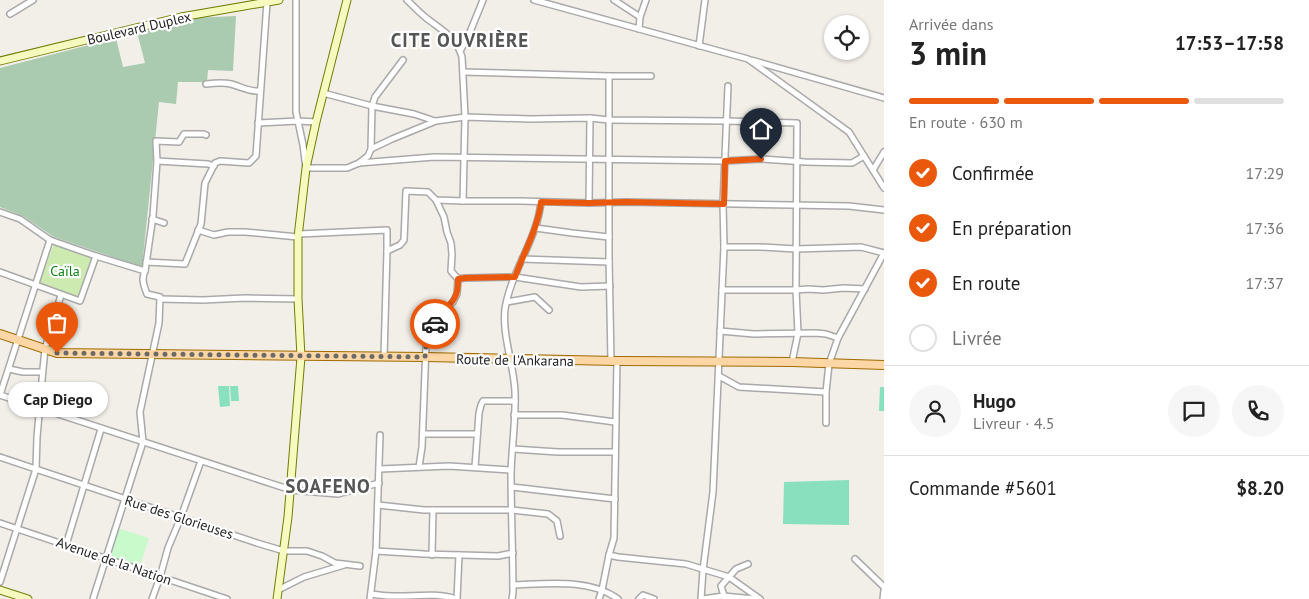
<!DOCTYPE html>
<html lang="fr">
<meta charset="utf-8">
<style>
body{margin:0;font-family:"PT Sans",sans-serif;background:#f6f6f6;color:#222;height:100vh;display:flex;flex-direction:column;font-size:19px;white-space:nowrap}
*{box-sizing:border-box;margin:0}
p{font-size:16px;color:#767676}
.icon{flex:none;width:28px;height:28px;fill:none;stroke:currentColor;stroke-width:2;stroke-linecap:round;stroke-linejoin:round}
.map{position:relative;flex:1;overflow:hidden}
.sheet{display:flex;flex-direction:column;background:#fff;width:425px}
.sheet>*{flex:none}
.controls{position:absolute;left:824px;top:15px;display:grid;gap:10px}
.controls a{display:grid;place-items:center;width:45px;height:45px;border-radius:50%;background:#fff;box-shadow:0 1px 4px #0004;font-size:25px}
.pin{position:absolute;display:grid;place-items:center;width:42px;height:42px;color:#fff;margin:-51px -21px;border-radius:50% 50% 50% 0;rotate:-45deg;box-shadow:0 0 5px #0007}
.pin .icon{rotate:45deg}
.courier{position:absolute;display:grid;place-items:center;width:50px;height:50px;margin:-25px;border:4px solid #ea580c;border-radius:50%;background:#fff;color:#222;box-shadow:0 1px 6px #0007}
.bubble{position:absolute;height:35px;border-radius:18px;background:#fff;box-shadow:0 1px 4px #0004;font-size:16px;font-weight:600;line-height:35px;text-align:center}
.overview em{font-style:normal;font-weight:600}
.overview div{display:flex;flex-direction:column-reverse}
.overview{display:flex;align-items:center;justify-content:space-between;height:85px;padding:0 25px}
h1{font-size:32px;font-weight:600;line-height:38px}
.bar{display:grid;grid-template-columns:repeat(4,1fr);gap:8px 5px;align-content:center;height:60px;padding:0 25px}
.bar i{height:6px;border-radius:4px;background:#e0e0e0}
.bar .current{background:#ea580c}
.bar p{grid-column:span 4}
.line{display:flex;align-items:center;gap:12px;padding:0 25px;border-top:1px solid #e0e0e0}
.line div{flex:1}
.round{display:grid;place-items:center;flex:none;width:52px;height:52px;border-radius:26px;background:#f6f6f6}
ol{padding:0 25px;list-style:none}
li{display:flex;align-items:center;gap:15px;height:55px}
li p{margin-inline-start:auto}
li .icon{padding:5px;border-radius:50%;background:#ea580c;color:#fff;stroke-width:4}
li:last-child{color:#767676}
li i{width:28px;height:28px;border:2px solid #e0e0e0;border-radius:50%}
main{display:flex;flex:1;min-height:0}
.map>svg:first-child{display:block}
</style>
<main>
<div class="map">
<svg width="884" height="599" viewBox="0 0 884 599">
<rect width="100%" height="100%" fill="#f2efe9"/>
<polygon fill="#cdebb0" points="54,244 92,258 78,299 38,285"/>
<polygon fill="#aacbaf" points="236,16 233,71 208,70 207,82 178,82 176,104 159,102 142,267 54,237 23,216 0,207 0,68 116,38 123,67 145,63 137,32 194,18"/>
<polygon fill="#c8facc" points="117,528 149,538 139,569 107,558"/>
<g fill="#88e0be">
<polygon points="218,386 229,386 230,406 220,407"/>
<polygon points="230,386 238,386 239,401 231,401"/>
<polygon points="880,387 884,387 884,411 879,411"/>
<polygon points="849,480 849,525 783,524 784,482"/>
</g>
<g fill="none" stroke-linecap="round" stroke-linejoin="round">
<defs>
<g id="street">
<polyline points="296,0 296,112 298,121 316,122"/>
<path d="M407,0C413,6 419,12 425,17C441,30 456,36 462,57L465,117L463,201H521L589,203L626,202L849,206L884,210"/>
<polyline points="534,0 748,59 849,132 884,188"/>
<polyline points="614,0 640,17"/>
<polyline points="10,14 33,0"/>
<polyline points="639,29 640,17 646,0"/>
<polyline points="699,46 705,0"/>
<polyline points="460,51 468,37 483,0"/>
<polyline points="751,60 884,98"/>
<polyline points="463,72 609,76"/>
<path d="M206,84C214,83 223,82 231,84C242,87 249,92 260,91"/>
<polyline points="323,93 372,106 414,114 435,121"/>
<polyline points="258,123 298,121 303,145 306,168 347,168 359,163 434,157 725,161 761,159 805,162 852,163 864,156"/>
<polyline points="371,149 372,106 375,97 403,60"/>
<polyline points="157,161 156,141 179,142 184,134 204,134 206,135"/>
<polyline points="359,163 368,156 371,149 392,139 436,121 465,117 530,119 590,118 609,120 726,121 797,123 796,290 798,333 792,362"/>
<polyline points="873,170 884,152"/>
<polyline points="436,200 444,217 447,232 451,243 452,254 451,271 458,279 465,278 515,277 581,287 610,286"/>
<polyline points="589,203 590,118"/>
<polyline points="0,212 20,219 50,240 96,256 145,271 153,216 157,161 208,164 214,166"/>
<polyline points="152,219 164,223"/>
<polyline points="536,228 572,233 609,237"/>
<polyline points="198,230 214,235 228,232 245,232 298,237"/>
<polyline points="299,234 387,230 387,251"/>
<polyline points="724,247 760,247 796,249 861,247 884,253"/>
<polyline points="522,259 609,262"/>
<polyline points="146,262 185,264 201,224 205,183 215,163 220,161 249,163 256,156 267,2"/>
<polyline points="0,272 80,301 96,256"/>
<polyline points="722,290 796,290 808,289 823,290 844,288 865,289"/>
<polyline points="160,299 203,300 245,298 298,299"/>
<polyline points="507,302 535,297 549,310"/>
<polyline points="720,331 754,334 816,333 826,334 838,338"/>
<polyline points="384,357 387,251 400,245 404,240 406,191 428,192 436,200 463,201"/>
<polyline points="611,361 609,258 609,76 651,76"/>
<polyline points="617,361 614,538 609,555 618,557 686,564 729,577 760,599"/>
<polyline points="9,369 23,372 42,372"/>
<polyline points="719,376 739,387 826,392"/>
<polyline points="0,395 291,490 338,494 379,483"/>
<polyline points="0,395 50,240"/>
<polyline points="514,415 562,415 615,422"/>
<polyline points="826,423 826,392 829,364 838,338 884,253"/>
<polyline points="423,434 477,434"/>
<polyline points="513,449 558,452 615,452"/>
<polyline points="0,457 257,543 284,551 307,551 322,556 335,563 360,566"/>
<polyline points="419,467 422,447 426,346 436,320 453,302 457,294 458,279"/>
<polyline points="475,467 479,413 481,405 483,401 515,401"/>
<polyline points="380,469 449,466 511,470"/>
<polyline points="512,487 615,499"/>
<polyline points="378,505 424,510 512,510 548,514 557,521 560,536"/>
<polyline points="0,523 227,599"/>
<polyline points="66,545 101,429"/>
<polyline points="376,551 424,554 498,556 513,553"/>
<polyline points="432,555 433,510"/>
<polyline points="855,559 884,587"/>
<polyline points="0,582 36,469 37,437 43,369 45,349 61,295"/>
<path d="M513,585C546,584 590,578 618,599"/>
<polyline points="278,590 304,577 344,565"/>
<path d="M371,594C378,595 385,596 391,596C412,597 436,592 456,599"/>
<path d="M93,599L143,442L140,412L159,323L160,297L147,294C144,286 141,279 145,271"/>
<polyline points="152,599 160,577 168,548 181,517 201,461"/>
<polyline points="370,599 376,551 380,435"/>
<polyline points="457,599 459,555"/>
<path d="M512,599L513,593C513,553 511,512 511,472C512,445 516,418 515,392C514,365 502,336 505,309C511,271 537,240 541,202"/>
<polyline points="599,599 602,590 609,555"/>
<polyline points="639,599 643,595 654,599"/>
<polyline points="701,599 703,570 713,492 724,247 723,204 728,86"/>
<polyline points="703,599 723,596 755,599"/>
<polyline points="725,599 721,586 736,569 748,564"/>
<polyline points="883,599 884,590"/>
</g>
<g id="secondary">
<polyline points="0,61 181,17 279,0"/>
<polyline points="0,590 28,599"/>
<polyline points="277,599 288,517 301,357 298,299 298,237 306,168 316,122 347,0"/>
</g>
<polyline id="primary" points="0,334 57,353 425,357 617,361 792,362 884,365"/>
</defs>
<use href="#street" stroke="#a9a9a9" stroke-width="8"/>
<use href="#secondary" stroke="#707d05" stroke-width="9"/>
<use href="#primary" stroke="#a06b00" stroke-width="10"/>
<use href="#street" stroke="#fff" stroke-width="5"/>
<use href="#secondary" stroke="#f7fabf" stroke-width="7"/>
<use href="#primary" stroke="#fcd6a4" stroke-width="8"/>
</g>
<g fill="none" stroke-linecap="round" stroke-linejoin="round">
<polyline stroke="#6b6a68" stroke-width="5" stroke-dasharray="0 9" points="57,353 425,357 426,346 435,324"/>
<path stroke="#ea580c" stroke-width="6" d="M435,324C442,305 459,307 458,279L465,278L515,277C524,252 538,228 541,202L589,203L626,202L724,204L725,161L761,159"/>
</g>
<g text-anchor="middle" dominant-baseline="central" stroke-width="4.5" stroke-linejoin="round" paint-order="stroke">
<g font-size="14" fill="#222" stroke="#fff">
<text transform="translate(139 28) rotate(-13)">Boulevard Duplex</text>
<text transform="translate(515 360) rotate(1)">Route de l'Ankarana</text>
<text transform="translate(179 517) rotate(18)">Rue des Glorieuses</text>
<text transform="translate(114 561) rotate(19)">Avenue de la Nation</text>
</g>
<g font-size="14" fill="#0c8416" stroke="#fff">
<text x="65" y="271">Caïla</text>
</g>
<g font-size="19" font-weight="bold" letter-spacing="1" fill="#555" stroke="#fff">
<text x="460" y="40">CITE OUVRIÈRE</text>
<text x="328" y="486">SOAFENO</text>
</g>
</g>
</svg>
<div class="controls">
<a><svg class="icon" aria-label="locate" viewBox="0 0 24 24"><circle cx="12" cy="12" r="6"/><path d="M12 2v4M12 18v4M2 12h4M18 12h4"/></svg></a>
</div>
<div class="pin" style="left:57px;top:353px;background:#ea580c"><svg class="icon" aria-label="bag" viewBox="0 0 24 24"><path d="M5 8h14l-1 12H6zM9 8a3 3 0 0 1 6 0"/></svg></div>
<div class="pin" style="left:761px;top:159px;background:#1f2937"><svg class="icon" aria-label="home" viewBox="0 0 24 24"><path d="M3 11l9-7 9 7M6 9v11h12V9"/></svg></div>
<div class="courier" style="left:435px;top:324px"><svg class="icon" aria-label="car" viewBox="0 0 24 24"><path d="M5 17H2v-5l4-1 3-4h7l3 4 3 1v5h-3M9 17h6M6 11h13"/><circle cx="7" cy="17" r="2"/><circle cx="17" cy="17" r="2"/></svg></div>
<div class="bubble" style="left:8px;top:382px;width:100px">Cap Diego</div>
</div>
<section class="sheet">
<div class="overview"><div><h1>3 min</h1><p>Arrivée dans</p></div><em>17:53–17:58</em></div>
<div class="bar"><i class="current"></i><i class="current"></i><i class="current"></i><i></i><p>En route · 630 m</p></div>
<ol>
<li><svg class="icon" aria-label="check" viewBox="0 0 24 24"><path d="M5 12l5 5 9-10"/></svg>Confirmée<p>17:29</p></li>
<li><svg class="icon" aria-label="check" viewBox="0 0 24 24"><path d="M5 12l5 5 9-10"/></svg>En préparation<p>17:36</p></li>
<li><svg class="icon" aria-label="check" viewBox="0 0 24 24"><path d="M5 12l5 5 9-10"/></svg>En route<p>17:37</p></li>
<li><i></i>Livrée</li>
</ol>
<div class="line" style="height:90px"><a class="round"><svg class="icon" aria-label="person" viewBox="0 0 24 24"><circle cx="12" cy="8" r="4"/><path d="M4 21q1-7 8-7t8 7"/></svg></a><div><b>Hugo</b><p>Livreur · 4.5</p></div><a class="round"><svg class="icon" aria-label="chat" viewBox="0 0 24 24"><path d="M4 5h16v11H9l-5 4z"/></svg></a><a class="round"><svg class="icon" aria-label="phone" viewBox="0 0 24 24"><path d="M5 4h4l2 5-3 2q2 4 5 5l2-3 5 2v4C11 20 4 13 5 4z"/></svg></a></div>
<div class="line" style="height:65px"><div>Commande #5601</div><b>$8.20</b></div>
</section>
</main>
